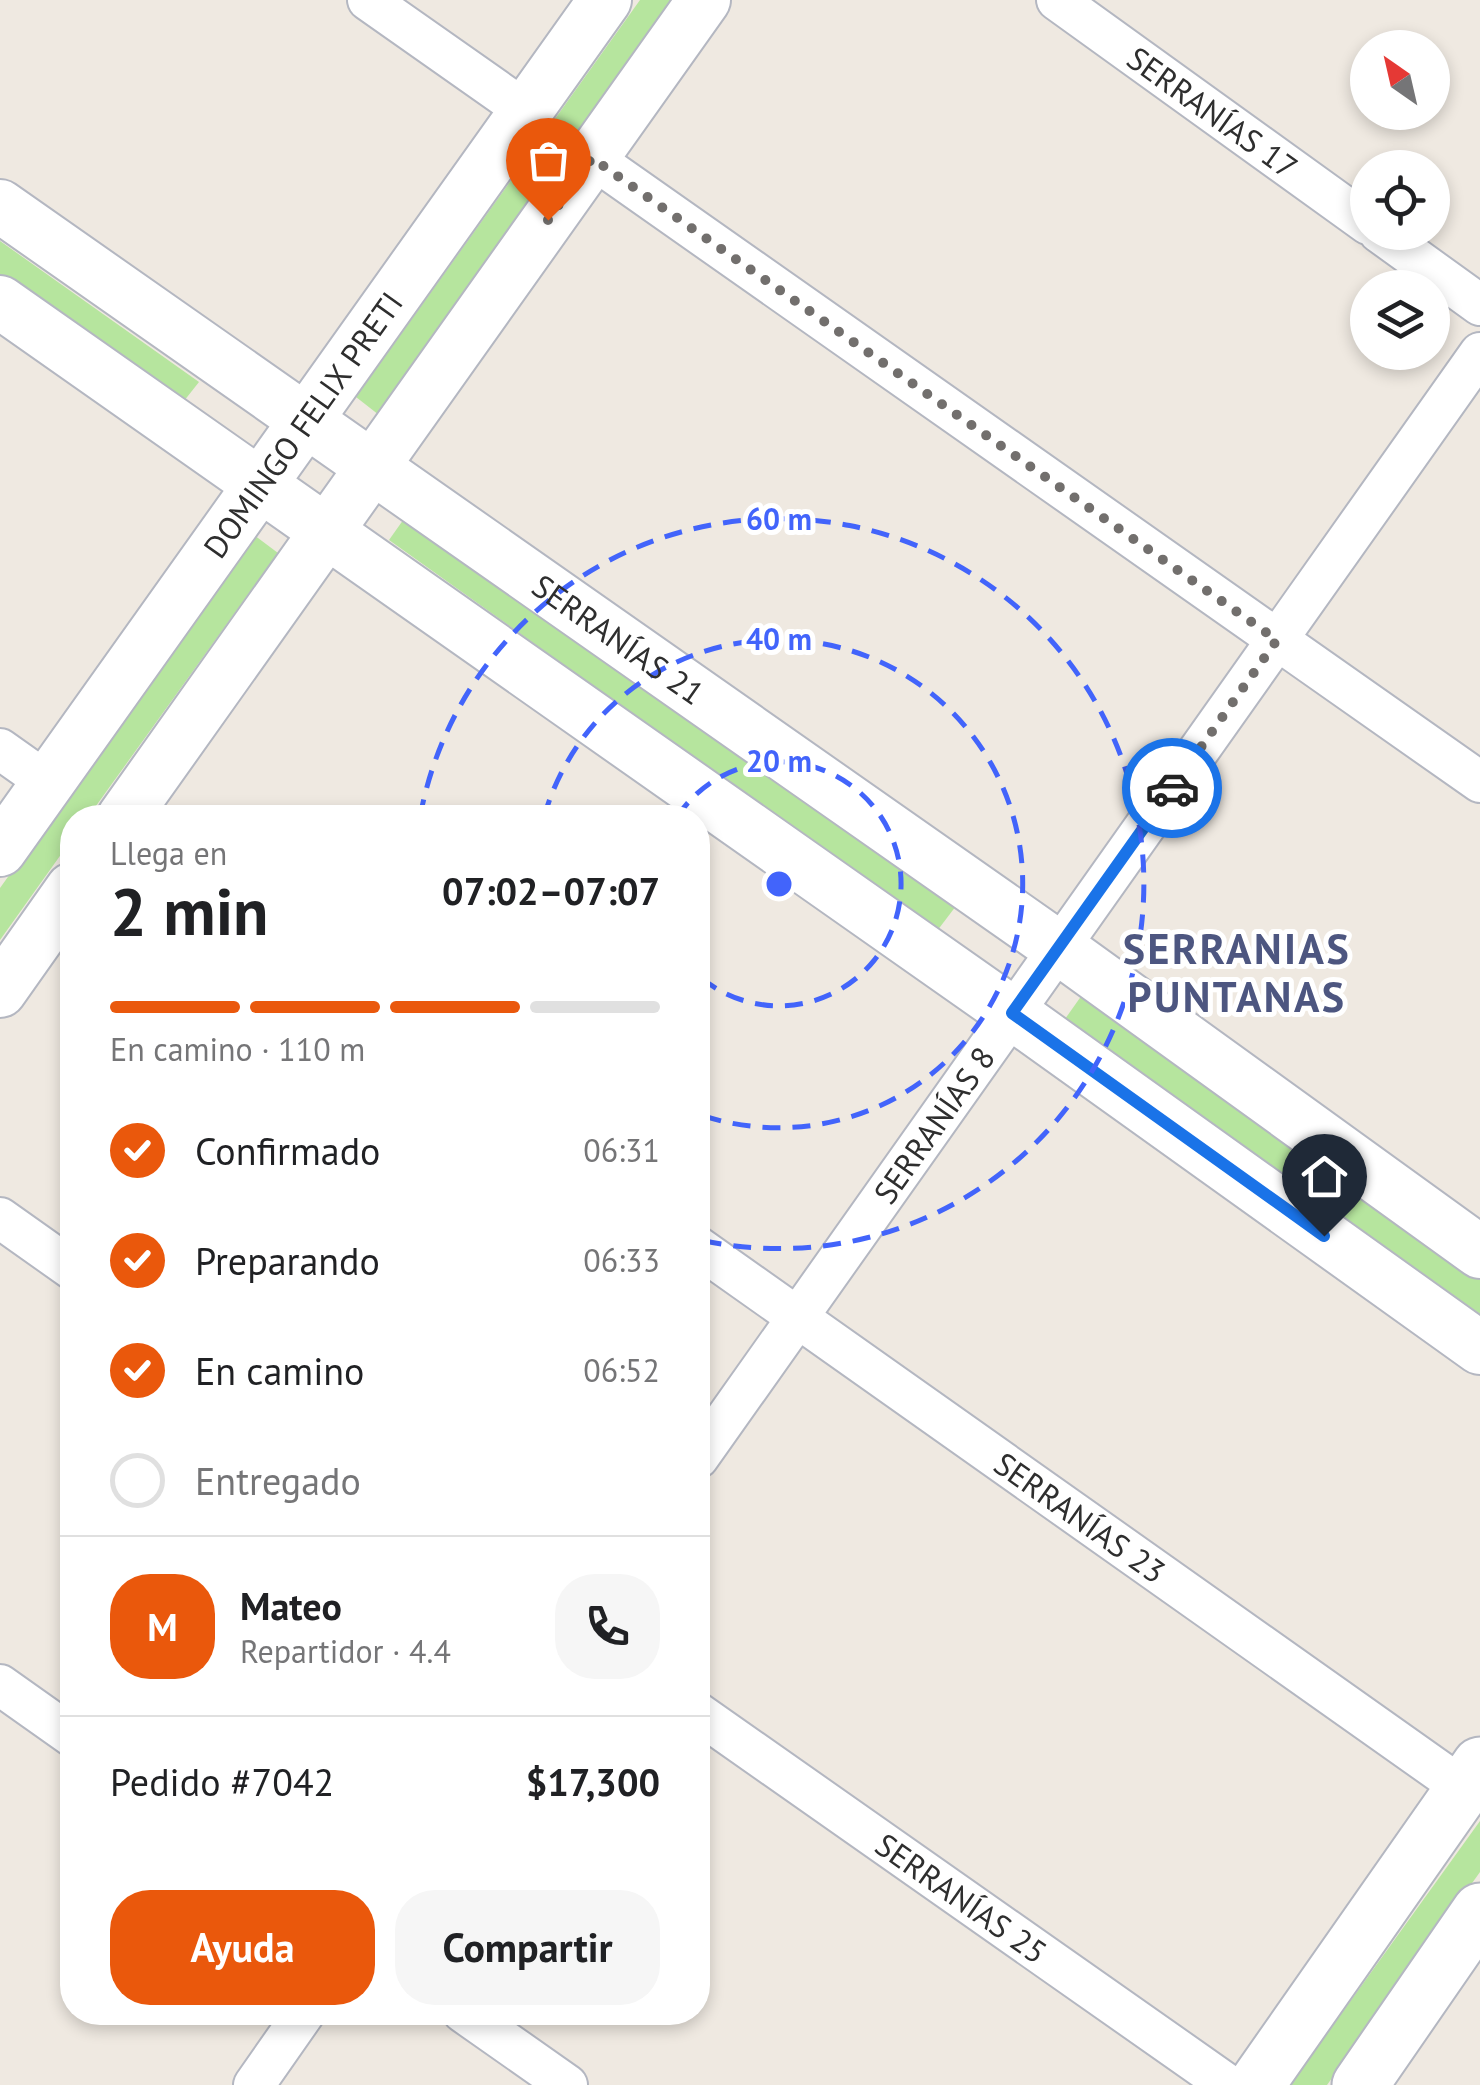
<!DOCTYPE html>
<html lang="es">
<meta charset="utf-8">
<style>
body{margin:0;font-family:"PT Sans",sans-serif;background:#f6f6f6;color:#202124;height:100vh;display:flex;flex-direction:column;font-size:38px;white-space:nowrap}
*{box-sizing:border-box;margin:0}
p{font-size:32px;color:#757577}
.icon{flex:none;width:55px;height:55px;fill:none;stroke:currentColor;stroke-width:2;stroke-linecap:round;stroke-linejoin:round}
.map{position:relative;flex:1;overflow:hidden}
.panel{position:absolute;left:60px;top:805px;width:650px;height:1220px;display:flex;flex-direction:column;background:#fff;border-radius:40px;box-shadow:0 5px 15px #0003}
.panel>*{flex:none}
.needle{width:65px;rotate:326deg}
.controls{position:absolute;left:1350px;top:30px;display:grid;gap:20px}
.controls a{display:grid;place-items:center;width:100px;height:100px;border-radius:50%;background:#fff;box-shadow:0 5px 15px #0003;font-size:50px}
.pin{position:absolute;display:grid;place-items:center;width:85px;height:85px;color:#fff;margin:-102px -42px;border-radius:50% 50% 50% 0;rotate:-45deg;box-shadow:0 0 10px #0007}
.pin .icon{rotate:45deg}
.courier{position:absolute;display:grid;place-items:center;width:100px;height:100px;margin:-50px;border:8px solid #1a73e8;border-radius:50%;background:#fff;color:#222;box-shadow:0 2px 12px #0007}
.head em{font-style:normal;font-weight:600}
.head div{display:flex;flex-direction:column-reverse}
.head{display:flex;align-items:center;justify-content:space-between;height:170px;padding:0 50px}
h1{font-size:65px;font-weight:600;line-height:75px}
.bar{display:grid;grid-template-columns:repeat(4,1fr);gap:15px 10px;align-content:center;height:120px;padding:0 50px}
.bar i{height:12px;border-radius:8px;background:#e0e0e0}
.bar .current{background:#ea580c}
.bar p{grid-column:span 4}
.line{display:flex;align-items:center;gap:25px;padding:0 50px;border-top:2px solid #e0e0e0}
.line div{flex:1}
.round{display:grid;place-items:center;flex:none;width:105px;height:105px;border-radius:40px;background:#f6f6f6}
ol{padding:0 50px;list-style:none}
li{display:flex;align-items:center;gap:30px;height:110px}
li p{margin-inline-start:auto}
li .icon{padding:10px;border-radius:50%;background:#ea580c;color:#fff;stroke-width:4}
li:last-child{color:#757577}
li i{width:55px;height:55px;border:5px solid #e0e0e0;border-radius:50%}
.primary-button{display:flex;gap:20px;margin-top:auto;padding:20px 50px}
.primary-button a{flex:1;height:115px;border-radius:40px;background:#ea580c;color:#fff;font-size:40px;font-weight:600;line-height:115px;text-align:center}
.primary-button a+a{background:#f6f6f6;color:#202124}
.map>svg:first-child{display:block}
</style>
<div class="map">
<svg width="1480" height="2085" viewBox="0 0 1480 2085">
<rect width="100%" height="100%" fill="#efe9e1"/>
<g fill="#b6e59e">
<polygon points="640,0 677,0 379,415 356,397"/>
<polygon points="0,241 199,382 180,406 0,278"/>
<polygon points="406,516 956,906 937,931 389,540"/>
<polygon points="254,535 278,553 88,817 72,818 72,839 0,940 0,888"/>
<polygon points="1082,995 1480,1277 1480,1314 1065,1019"/>
<polygon points="1480,1821 1480,1872 1327,2085 1290,2085"/>
</g>
<g fill="none" stroke-linecap="round" stroke-linejoin="round">
<defs>
<g id="minor">
<polyline points="368,0 526,111"/>
<path id="s1" d="M1057,0L1368,224"/>
<polyline points="592,158 1480,782"/>
<polyline points="1379,232 1480,305"/>
<polyline points="0,749 48,783"/>
<polyline points="0,1218 72,1269"/>
<path id="s2" d="M698,1247L1463,1788"/>
<path id="s3" d="M698,1458L1480,353"/>
<polyline points="0,1685 72,1736"/>
<path id="s4" d="M698,1713L1228,2085"/>
<polyline points="463,2012 567,2085"/>
<polyline points="254,2085 305,2012"/>
</g>
<g id="tertiary">
<path id="s5" d="M0,206L1059,948L1480,1252"/>
<polyline points="0,302 1012,1013 1480,1348"/>
<polyline points="123,818 704,0"/>
<path id="s6" d="M0,850L605,0"/>
<polyline points="0,991 72,889"/>
</g>
<g id="secondary">
<polyline points="1256,2085 1480,1765"/>
<polyline points="1360,2085 1480,1911"/>
</g>
</defs>
<use href="#minor" stroke="#b4b7c1" stroke-width="44"/>
<use href="#tertiary" stroke="#b4b7c1" stroke-width="56"/>
<use href="#secondary" stroke="#b4b7c1" stroke-width="59"/>
<use href="#minor" stroke="#fff" stroke-width="40"/>
<use href="#tertiary" stroke="#fff" stroke-width="52"/>
<use href="#secondary" stroke="#fff" stroke-width="55"/>
</g>
<g fill="none" stroke-linecap="round" stroke-linejoin="round">
<polyline stroke="#726f6d" stroke-width="10" stroke-dasharray="0 18" points="548,220 592,158 1277,640 1172,788"/>
<polyline stroke="#1a73e8" stroke-width="12" points="1172,788 1012,1013 1324,1236"/>
</g>
<g fill="none" stroke="#4264fb" stroke-width="5" stroke-dasharray="18 12">
<path d="M677 817A122 122 0 1 1 698 975"/>
<path d="M544 817A244 244 0 1 1 698 1114"/>
<path d="M420 817A365 365 0 1 1 700 1240"/>
</g>
<g text-anchor="middle" dominant-baseline="central" stroke-width="10" stroke-linejoin="round" paint-order="stroke">
<g font-size="32" fill="#2e2e2e" stroke="#fff">
<text stroke="none"><textPath href="#s1" startOffset="192">SERRANÍAS 17</textPath></text>
<text stroke="none"><textPath href="#s6" startOffset="522">DOMINGO FELIX PRETI</textPath></text>
<text stroke="none"><textPath href="#s5" startOffset="755">SERRANÍAS 21</textPath></text>
<text stroke="none"><textPath href="#s3" startOffset="408">SERRANÍAS 8</textPath></text>
<text stroke="none"><textPath href="#s2" startOffset="468">SERRANÍAS 23</textPath></text>
<text stroke="none"><textPath href="#s4" startOffset="322">SERRANÍAS 25</textPath></text>
</g>
<g font-size="42" font-weight="bold" letter-spacing="2.5" fill="#4d5680" stroke="#fff">
<text x="1237" y="948">SERRANIAS<tspan x="1237" dy="48">PUNTANAS</tspan></text>
</g>
</g>
<circle cx="779" cy="884" r="15" fill="#4264fb" stroke="#fff" stroke-width="5"/>
<g font-size="30" text-anchor="middle" font-weight="bold" fill="#4264fb" stroke="#fff" stroke-width="10" stroke-linejoin="round" paint-order="stroke">
<text x="779" y="530">60 m</text>
<text x="779" y="650">40 m</text>
<text x="779" y="772">20 m</text>
</g>
</svg>
<div class="controls">
<a><svg class="needle" viewBox="-14 -14 28 28"><path d="M0-13l5 13h-10z" fill="#e53935"/><path d="M0 13l5-13h-10z" fill="#757577"/></svg></a>
<a><svg class="icon" aria-label="locate" viewBox="0 0 24 24"><circle cx="12" cy="12" r="6"/><path d="M12 2v4M12 18v4M2 12h4M18 12h4"/></svg></a>
<a><svg class="icon" aria-label="layers" viewBox="0 0 24 24"><path d="M12 4l9 5-9 5-9-5zM3 14l9 5 9-5"/></svg></a>
</div>
<div class="pin" style="left:548px;top:220px;background:#ea580c"><svg class="icon" aria-label="bag" viewBox="0 0 24 24"><path d="M5 8h14l-1 12H6zM9 8a3 3 0 0 1 6 0"/></svg></div>
<div class="pin" style="left:1324px;top:1236px;background:#1f2937"><svg class="icon" aria-label="home" viewBox="0 0 24 24"><path d="M3 11l9-7 9 7M6 9v11h12V9"/></svg></div>
<div class="courier" style="left:1172px;top:788px"><svg class="icon" aria-label="car" viewBox="0 0 24 24"><path d="M5 17H2v-5l4-1 3-4h7l3 4 3 1v5h-3M9 17h6M6 11h13"/><circle cx="7" cy="17" r="2"/><circle cx="17" cy="17" r="2"/></svg></div>
<section class="panel">
<div class="head"><div><h1>2 min</h1><p>Llega en</p></div><em>07:02–07:07</em></div>
<div class="bar"><i class="current"></i><i class="current"></i><i class="current"></i><i></i><p>En camino · 110 m</p></div>
<ol>
<li><svg class="icon" aria-label="check" viewBox="0 0 24 24"><path d="M5 12l5 5 9-10"/></svg>Confirmado<p>06:31</p></li>
<li><svg class="icon" aria-label="check" viewBox="0 0 24 24"><path d="M5 12l5 5 9-10"/></svg>Preparando<p>06:33</p></li>
<li><svg class="icon" aria-label="check" viewBox="0 0 24 24"><path d="M5 12l5 5 9-10"/></svg>En camino<p>06:52</p></li>
<li><i></i>Entregado</li>
</ol>
<div class="line" style="height:180px"><b class="round" style="background:#ea580c;color:#fff">M</b><div><b>Mateo</b><p>Repartidor · 4.4</p></div><a class="round"><svg class="icon" aria-label="phone" viewBox="0 0 24 24"><path d="M5 4h4l2 5-3 2q2 4 5 5l2-3 5 2v4C11 20 4 13 5 4z"/></svg></a></div>
<div class="line" style="height:130px"><div>Pedido #7042</div><b>$17,300</b></div>
<div class="primary-button"><a>Ayuda</a><a>Compartir</a></div>
</section>
</div>
